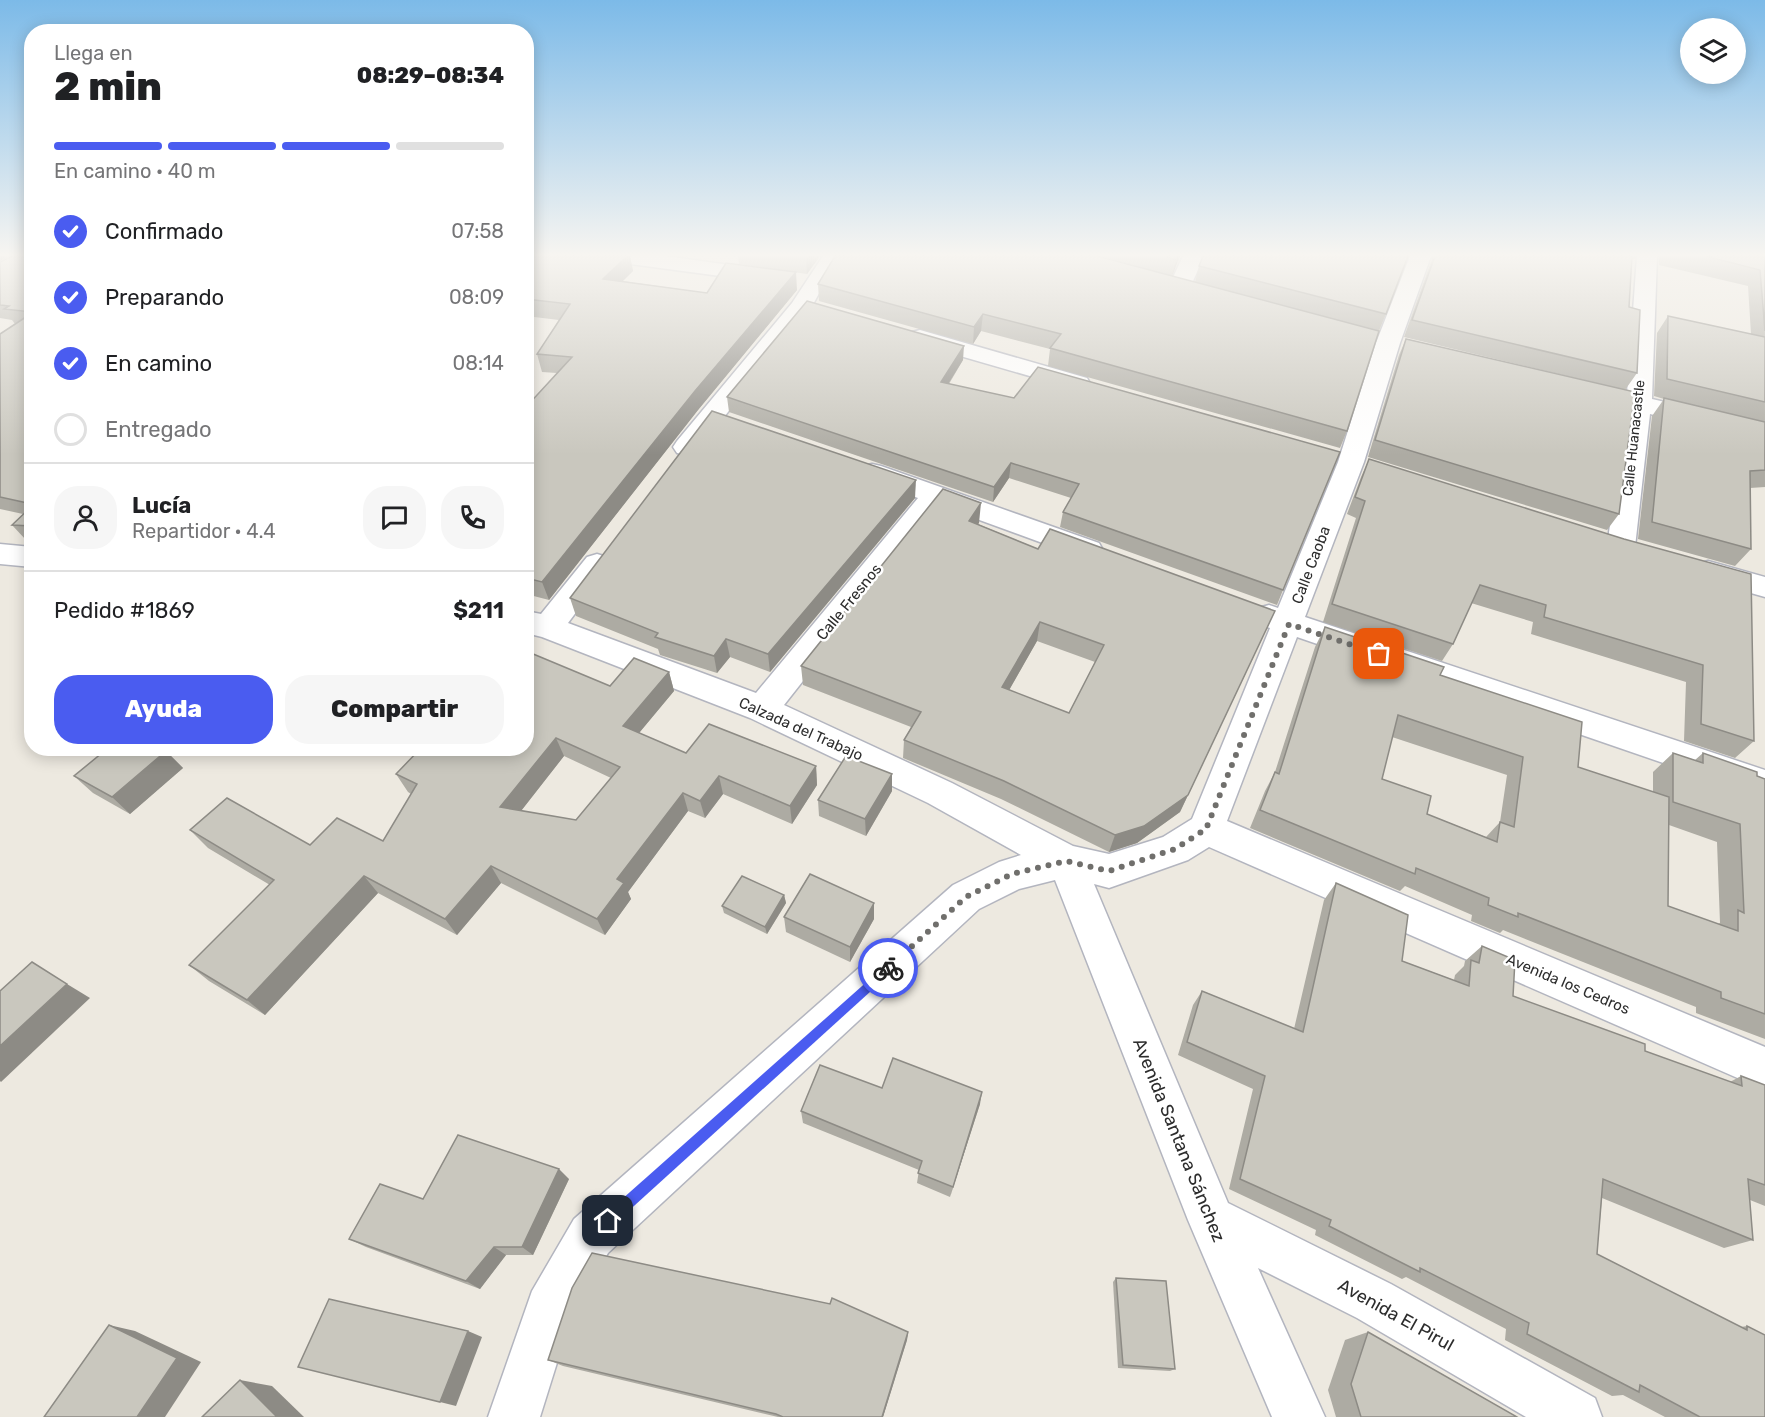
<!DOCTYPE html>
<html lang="es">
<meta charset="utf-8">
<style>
body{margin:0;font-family:Rubik,sans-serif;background:#f6f6f6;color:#202124;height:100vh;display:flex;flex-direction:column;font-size:22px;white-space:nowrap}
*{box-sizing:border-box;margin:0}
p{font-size:20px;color:#757577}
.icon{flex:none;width:33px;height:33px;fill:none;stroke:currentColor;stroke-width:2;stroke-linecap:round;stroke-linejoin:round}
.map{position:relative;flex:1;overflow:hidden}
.side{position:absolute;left:24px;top:24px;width:510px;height:732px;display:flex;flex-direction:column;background:#fff;border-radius:24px;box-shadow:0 3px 15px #0003}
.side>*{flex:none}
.tools{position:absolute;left:1680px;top:18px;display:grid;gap:12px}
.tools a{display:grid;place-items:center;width:66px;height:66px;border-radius:50%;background:#fff;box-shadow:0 3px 15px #0003;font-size:30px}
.pin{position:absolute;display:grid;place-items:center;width:51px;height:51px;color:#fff;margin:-26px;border-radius:12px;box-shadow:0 3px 9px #0006}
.courier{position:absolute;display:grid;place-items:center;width:60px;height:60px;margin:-30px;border:4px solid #4a5cf0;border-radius:50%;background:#fff;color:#222;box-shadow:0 2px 8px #0007}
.summary em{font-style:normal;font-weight:800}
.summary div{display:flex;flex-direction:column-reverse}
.summary{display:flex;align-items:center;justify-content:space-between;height:102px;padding:0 30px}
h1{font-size:39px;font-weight:800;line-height:45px}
.bar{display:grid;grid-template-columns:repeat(4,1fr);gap:9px 6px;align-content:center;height:72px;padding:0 30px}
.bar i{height:8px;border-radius:4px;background:#e0e0e0}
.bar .on{background:#4a5cf0}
.bar p{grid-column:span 4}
.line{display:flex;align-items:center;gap:15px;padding:0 30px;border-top:2px solid #e0e0e0}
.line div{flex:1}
.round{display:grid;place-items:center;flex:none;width:63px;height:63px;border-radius:24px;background:#f6f6f6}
ol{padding:0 30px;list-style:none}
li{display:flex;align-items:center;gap:18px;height:66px}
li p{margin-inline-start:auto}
li .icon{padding:6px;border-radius:50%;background:#4a5cf0;color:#fff;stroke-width:4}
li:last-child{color:#757577}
li i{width:33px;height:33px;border:3px solid #e0e0e0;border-radius:50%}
.action{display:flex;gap:12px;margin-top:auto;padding:12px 30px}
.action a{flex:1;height:69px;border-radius:24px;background:#4a5cf0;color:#fff;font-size:24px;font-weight:800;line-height:69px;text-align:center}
.action a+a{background:#f6f6f6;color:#202124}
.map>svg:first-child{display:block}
</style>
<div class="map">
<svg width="1765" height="1417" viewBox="0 0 1765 1417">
<rect width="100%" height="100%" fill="#ede9e0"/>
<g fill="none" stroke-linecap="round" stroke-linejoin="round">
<defs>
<g id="minor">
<polygon points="605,256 665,256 765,270 772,272 776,276 772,280 765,282 615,262 608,260"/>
<polygon points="823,256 844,256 824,284 810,310 695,453 686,455 677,453 673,447 677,441 792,303"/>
<polygon points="1183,256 1204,256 1190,288 1187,293 1179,294 1171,293 1168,288"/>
<polygon points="1410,256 1431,256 1400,343 1364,462 1305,617 1765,770 1765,798 1297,637 1227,821 1765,1047 1765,1090 1209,847 1188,860 1109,888 1094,884 1228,1203 1391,1284 1595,1398 1602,1417 1526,1417 1357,1318 1258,1268 1325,1417 1272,1417 1188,1220 1055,880 1019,889 979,909 608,1253 571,1318 540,1417 488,1417 532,1291 574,1219 953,885 999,862 1021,855 928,803 750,718 542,637 526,633 526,611 541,614 587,557 597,554 607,557 612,564 568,623 756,693 918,498 863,478 859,472 863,466 872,464 881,466 1099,543 1103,550 1099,557 1089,560 941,506 784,705 952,783 1073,846 1109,854 1163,837 1192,819 1270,628 1258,624 1254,616 1258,608 1269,605 1278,608 1338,462 1376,343"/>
<polygon points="1637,256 1657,256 1652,399 1765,425 1765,441 1650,414 1635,547 1631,554 1621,557 1611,554 1607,547 1626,408 1580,397 1577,392 1580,387 1589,385 1627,394"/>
<polygon points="920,330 1087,378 1090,383 1087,388 1078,390 912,342 909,337 912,332"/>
<polygon points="0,544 32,547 32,567 0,564"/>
<polygon points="1708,561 1765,577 1765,597 1698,578 1693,571 1698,564"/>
</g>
</defs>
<use href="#minor" stroke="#b3b5bf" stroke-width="3"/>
<use href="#minor" fill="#fff" fill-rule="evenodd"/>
</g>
<g fill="#adaba3" fill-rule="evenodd">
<polygon points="32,256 32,541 26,540 12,525 23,514 0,509 0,334 15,324 12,320 0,318 0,262"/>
<polygon points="526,256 630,256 633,271 623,281 707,293 797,290 698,410 549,600 526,594 526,407 557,373 542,372 537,354 559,320 526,316"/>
<polygon points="738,256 820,256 807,274 739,264"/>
<polygon points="1097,256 1180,256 1172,276 1195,282 1199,266 1386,314 1379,331 1347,431 1340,448 1048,366 1050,349 981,331 973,344 819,301 818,284"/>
<polygon points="1433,256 1636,256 1635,259 1632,258 1629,307 1637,373 1625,390 1404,337"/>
<polygon points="1659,256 1765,256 1765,487 1750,488 1751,549 1735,566 1638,539 1652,416 1664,399 1654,396 1657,333 1668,316 1751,334 1748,286 1659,265"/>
<polygon points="1406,339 1619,514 1607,530 1368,457 1399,355"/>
<polygon points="963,360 949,384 1283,590 1277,605 1060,527 1063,512 1071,498 1009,478 993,502 729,412 727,397"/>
<polygon points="1369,459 1624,539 1754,741 1735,758 1684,741 1686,682 1531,634 1533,622 1471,603 1453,644 1442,661 1323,622 1356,518 1347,514 1361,477"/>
<polygon points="915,498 770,672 730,657 717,673 660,655 658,649 576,616 570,598"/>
<path d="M979,523L978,524L1038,549L1275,611L1180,812L1137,843L1109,852L1001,799L903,758L904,740L911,727L803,685L801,666ZM1037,641L1095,662L1069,713L1009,690Z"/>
<path d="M1325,627L1440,675L1578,767L1653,792V772L1673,753L1695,760L1703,753L1765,779V1039L1696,1013V1007L1503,930L1500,933L1471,921L1472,915L1405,886L1400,891L1250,828L1265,791L1275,772L1315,647ZM1392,737L1507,775L1500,822L1486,837L1427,814L1382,779ZM1669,825L1717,842L1720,923L1718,924L1668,906Z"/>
<path d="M669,672L674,691L639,733L686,753L816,766L817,785L792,824L723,794L705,818L688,811L628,892L631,899L605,935L501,883L457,935L378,893L265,1015L209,981L189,965L270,885L208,848L190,830L310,845L383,841L411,794L408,792L396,774L610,686ZM564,756L611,778L576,820L521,811Z"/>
<polygon points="166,751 183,768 130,814 93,793 74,776"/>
<polygon points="892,774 892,791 866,836 819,816 818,800"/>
<polygon points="1336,883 1402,961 1454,980 1455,975 1464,966 1465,961 1482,946 1513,996 1645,1051 1730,1082 1741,1076 1765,1085 1765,1206 1750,1200 1753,1240 1724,1248 1602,1198 1597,1254 1741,1327 1747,1326 1765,1417 1665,1417 1623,1395 1612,1396 1505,1340 1506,1329 1406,1277 1402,1279 1315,1235 1316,1230 1229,1189 1253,1089 1178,1055 1193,1005 1202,991 1294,1029 1324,900"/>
<polygon points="784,895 786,903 767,934 724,913 722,906"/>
<polygon points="784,917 874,919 850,962 786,932"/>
<polygon points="882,1088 980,1104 950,1197 917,1183 919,1170 803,1123 801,1111"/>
<polygon points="569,1179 533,1255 506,1255 480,1289 366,1247 349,1239 423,1199"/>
<polygon points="1116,1278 1175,1369 1170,1371 1118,1368 1113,1282"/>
<polygon points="908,1332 907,1340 883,1417 778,1417 563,1366 548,1360"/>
<polygon points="1368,1332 1517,1417 1336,1417 1328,1390 1345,1340"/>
</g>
<g fill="#8d8b85">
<polygon points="0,256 9,256 0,261"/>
<polygon points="627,256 630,256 633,271 607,296 603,279"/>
<polygon points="806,256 820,256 807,274 806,257"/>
<polygon points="1177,256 1180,256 1172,276"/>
<polygon points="796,272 797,290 698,410 549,600 542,582 695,391"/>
<polygon points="983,314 981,331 973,344 974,327"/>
<polygon points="964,346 963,360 940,397 941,382"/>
<polygon points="1011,463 1009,478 993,502 994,487"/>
<polygon points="916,480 915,498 770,672 768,654"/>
<polygon points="981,503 979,523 967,540 969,521"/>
<polygon points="1275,611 1180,812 1137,843 1109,852 1115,835"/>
<polygon points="1040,622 1037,641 1000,706 1002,687"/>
<polygon points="726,639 730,657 717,673 714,656"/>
<polygon points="669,672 674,691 629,745 623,726"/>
<polygon points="556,738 564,756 510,825 500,807"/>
<polygon points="166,751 183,768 130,814 112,797"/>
<polygon points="816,766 817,785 792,824 790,806"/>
<polygon points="892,774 892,791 866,836 865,819"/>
<polygon points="719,776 723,794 705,818 700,801"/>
<polygon points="683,793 688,811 628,892 631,899 605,935 597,919 617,879"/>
<polygon points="491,866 501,883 457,935 445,919"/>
<polygon points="364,876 378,893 265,1015 247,1000"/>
<polygon points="784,895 786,903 767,934 765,927"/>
<polygon points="874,903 874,919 850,962 850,947"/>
<polygon points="67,984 90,998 1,1082 0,1081 0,1046"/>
<polygon points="982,1092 980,1104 950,1197 953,1187"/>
<polygon points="559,1169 569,1179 533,1255 522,1247"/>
<polygon points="494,1247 506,1255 480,1289 466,1281"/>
<polygon points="109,1325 135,1331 201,1362 165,1417 137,1417"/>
<polygon points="468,1331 482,1337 456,1406 440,1402"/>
<polygon points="908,1332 907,1340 883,1417 882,1417"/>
<polygon points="240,1380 272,1386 304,1417 277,1417"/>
</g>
<g fill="#c9c7be" stroke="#8d8b85" stroke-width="1.5" fill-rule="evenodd">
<polygon points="12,256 32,256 32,312 4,309 9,306 0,305 0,262"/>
<polygon points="526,256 627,256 603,279 707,293 726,263 796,272 695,391 542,582 526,578 526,407 572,357 537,354 570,304 526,299"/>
<polygon points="835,256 1097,256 1379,331 1347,431 1050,348 1061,334 983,314 974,327 818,284"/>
<polygon points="1164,256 1177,256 1176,260"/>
<polygon points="1203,256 1408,256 1386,314 1199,266"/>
<polygon points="1435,256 1632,256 1629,307 1640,310 1637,373 1412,320"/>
<polygon points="1705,256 1765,256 1765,331 1760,270"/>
<polygon points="807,301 964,346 941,382 1014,398 1038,367 1340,452 1283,590 1063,512 1079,484 1011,463 994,487 727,397"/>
<polygon points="32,313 32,504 0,497 0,334"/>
<polygon points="1668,316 1765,337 1765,402 1667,379"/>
<polygon points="1406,339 1635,392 1619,514 1375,440"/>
<polygon points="1664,398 1765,422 1765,470 1750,471 1751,549 1652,522"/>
<polygon points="712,411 916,480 768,654 726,639 714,656 655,637 658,633 570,598"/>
<polygon points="1369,459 1624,539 1751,574 1754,741 1701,724 1703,665 1544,617 1546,605 1480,585 1453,644 1332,604 1365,501 1355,497"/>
<path d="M943,489L981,503L969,521L1038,549L1050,529L1275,611L1188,795L1144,826L1115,835L1004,781L904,740L921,712L801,666ZM1040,622L1104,645L1069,713L1002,687Z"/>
<polygon points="32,506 32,526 12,525"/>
<path d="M1325,627L1444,667L1440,675L1582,722L1578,767L1669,797L1668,906L1738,931V910L1744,913L1740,824L1673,802V753L1703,763V753L1757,772V776L1765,779V1014L1721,998V992L1518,913V917L1488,905L1489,898L1416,868L1415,874L1260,810L1275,772L1279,774ZM1398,715L1523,757L1514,827L1500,822L1497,842L1427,814L1431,796L1382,779Z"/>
<path d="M526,651L610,686L634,658L669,672L623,726L686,753L709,724L816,766L790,806L719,776L700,801L683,793L617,879L624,883L597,919L491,866L445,919L364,876L247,1000L189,965L274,880L190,830L227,798L310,845L337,818L383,841L417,784L396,774L421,748H526ZM556,738L620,767L576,820L500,807Z"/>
<polygon points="108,748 162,748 166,751 112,797 74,776"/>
<polygon points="846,756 892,774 865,819 818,800"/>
<polygon points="810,874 874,903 850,947 784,917"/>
<polygon points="742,876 784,895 765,927 722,906"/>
<polygon points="1336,883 1408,915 1402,961 1469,986 1471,960 1479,963 1482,946 1515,960 1513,996 1645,1044 1645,1051 1742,1086 1741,1076 1765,1085 1765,1185 1748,1179 1753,1240 1603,1179 1597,1254 1747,1330 1747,1326 1765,1335 1765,1417 1700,1417 1640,1385 1639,1392 1527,1334 1529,1323 1420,1268 1420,1272 1329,1226 1331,1220 1240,1179 1265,1076 1187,1042 1202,991 1303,1032"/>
<polygon points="32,962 67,984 0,1046 0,991"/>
<polygon points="893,1058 982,1092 953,1187 918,1173 922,1161 801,1111 820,1065 882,1088"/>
<polygon points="458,1135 559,1169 522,1247 494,1247 466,1281 349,1239 380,1184 423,1199"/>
<polygon points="592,1253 830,1304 832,1298 908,1332 882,1417 783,1417 776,1414 548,1360 572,1288"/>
<polygon points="1116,1278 1166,1281 1175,1369 1123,1365"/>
<polygon points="329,1299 468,1331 440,1402 298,1367"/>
<polygon points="109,1325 177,1358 137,1417 44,1417"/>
<polygon points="1368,1332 1517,1417 1361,1417 1351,1384"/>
<polygon points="240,1380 277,1417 202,1417"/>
</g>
<linearGradient id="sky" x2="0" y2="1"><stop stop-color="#7cbae8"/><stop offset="0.56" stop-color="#f7f5f1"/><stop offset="1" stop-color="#f7f5f1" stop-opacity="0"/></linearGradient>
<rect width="1765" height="455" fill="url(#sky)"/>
<polygon fill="#4a5cf0" points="888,963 894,968 892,972 613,1225 608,1227 603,1225 601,1221 603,1216"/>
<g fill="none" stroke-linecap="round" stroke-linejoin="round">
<polyline stroke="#706f6c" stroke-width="6" stroke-dasharray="0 10.8" points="888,968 966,897 1012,874 1066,861 1109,871 1175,849 1206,829 1289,624 1379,654"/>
</g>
<g text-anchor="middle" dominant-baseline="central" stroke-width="5" stroke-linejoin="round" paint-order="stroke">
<g font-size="14" fill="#2d2d2d" stroke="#fff">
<text transform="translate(1634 438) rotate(-84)">Calle Huanacastle</text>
</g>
<g font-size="15" fill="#2d2d2d" stroke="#fff">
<text transform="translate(1311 565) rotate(-69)">Calle Caoba</text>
<text transform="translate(849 602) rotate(-51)">Calle Fresnos</text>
<text transform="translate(801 729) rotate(24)">Calzada del Trabajo</text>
<text transform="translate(1568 984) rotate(23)">Avenida los Cedros</text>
</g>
<g font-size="18" fill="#2d2d2d" stroke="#fff">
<text transform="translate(1179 1140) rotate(68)">Avenida Santana Sánchez</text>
<text transform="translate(1396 1315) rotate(29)">Avenida El Pirul</text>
</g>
</g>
</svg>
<div class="tools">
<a><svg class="icon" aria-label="layers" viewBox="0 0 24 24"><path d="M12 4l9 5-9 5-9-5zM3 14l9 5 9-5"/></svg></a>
</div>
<div class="pin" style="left:1379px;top:654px;background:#ea580c"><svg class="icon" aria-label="bag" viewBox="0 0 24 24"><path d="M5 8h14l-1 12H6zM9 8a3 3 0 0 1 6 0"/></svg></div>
<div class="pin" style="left:608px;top:1221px;background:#1f2937"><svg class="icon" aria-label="home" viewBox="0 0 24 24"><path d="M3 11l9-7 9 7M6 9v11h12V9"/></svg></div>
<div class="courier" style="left:888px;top:968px"><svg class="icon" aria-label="bike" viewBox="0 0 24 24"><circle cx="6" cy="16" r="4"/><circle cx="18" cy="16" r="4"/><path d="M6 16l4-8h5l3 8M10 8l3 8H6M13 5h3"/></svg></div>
<section class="side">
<div class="summary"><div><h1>2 min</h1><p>Llega en</p></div><em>08:29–08:34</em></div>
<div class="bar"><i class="on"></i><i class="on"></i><i class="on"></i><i></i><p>En camino · 40 m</p></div>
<ol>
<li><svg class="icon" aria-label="check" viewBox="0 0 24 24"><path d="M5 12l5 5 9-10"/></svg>Confirmado<p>07:58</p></li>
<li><svg class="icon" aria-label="check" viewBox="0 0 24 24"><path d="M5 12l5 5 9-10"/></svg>Preparando<p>08:09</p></li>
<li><svg class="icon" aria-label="check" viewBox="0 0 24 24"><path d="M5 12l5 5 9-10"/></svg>En camino<p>08:14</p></li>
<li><i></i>Entregado</li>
</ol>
<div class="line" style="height:108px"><a class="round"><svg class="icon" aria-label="person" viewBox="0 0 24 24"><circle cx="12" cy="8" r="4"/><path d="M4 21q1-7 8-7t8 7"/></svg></a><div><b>Lucía</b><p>Repartidor · 4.4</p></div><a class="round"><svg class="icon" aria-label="chat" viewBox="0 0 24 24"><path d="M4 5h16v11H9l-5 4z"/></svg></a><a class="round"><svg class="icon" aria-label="phone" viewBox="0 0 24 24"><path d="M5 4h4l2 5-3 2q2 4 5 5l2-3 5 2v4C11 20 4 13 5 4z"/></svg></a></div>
<div class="line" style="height:78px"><div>Pedido #1869</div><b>$211</b></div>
<div class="action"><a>Ayuda</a><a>Compartir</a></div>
</section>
</div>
